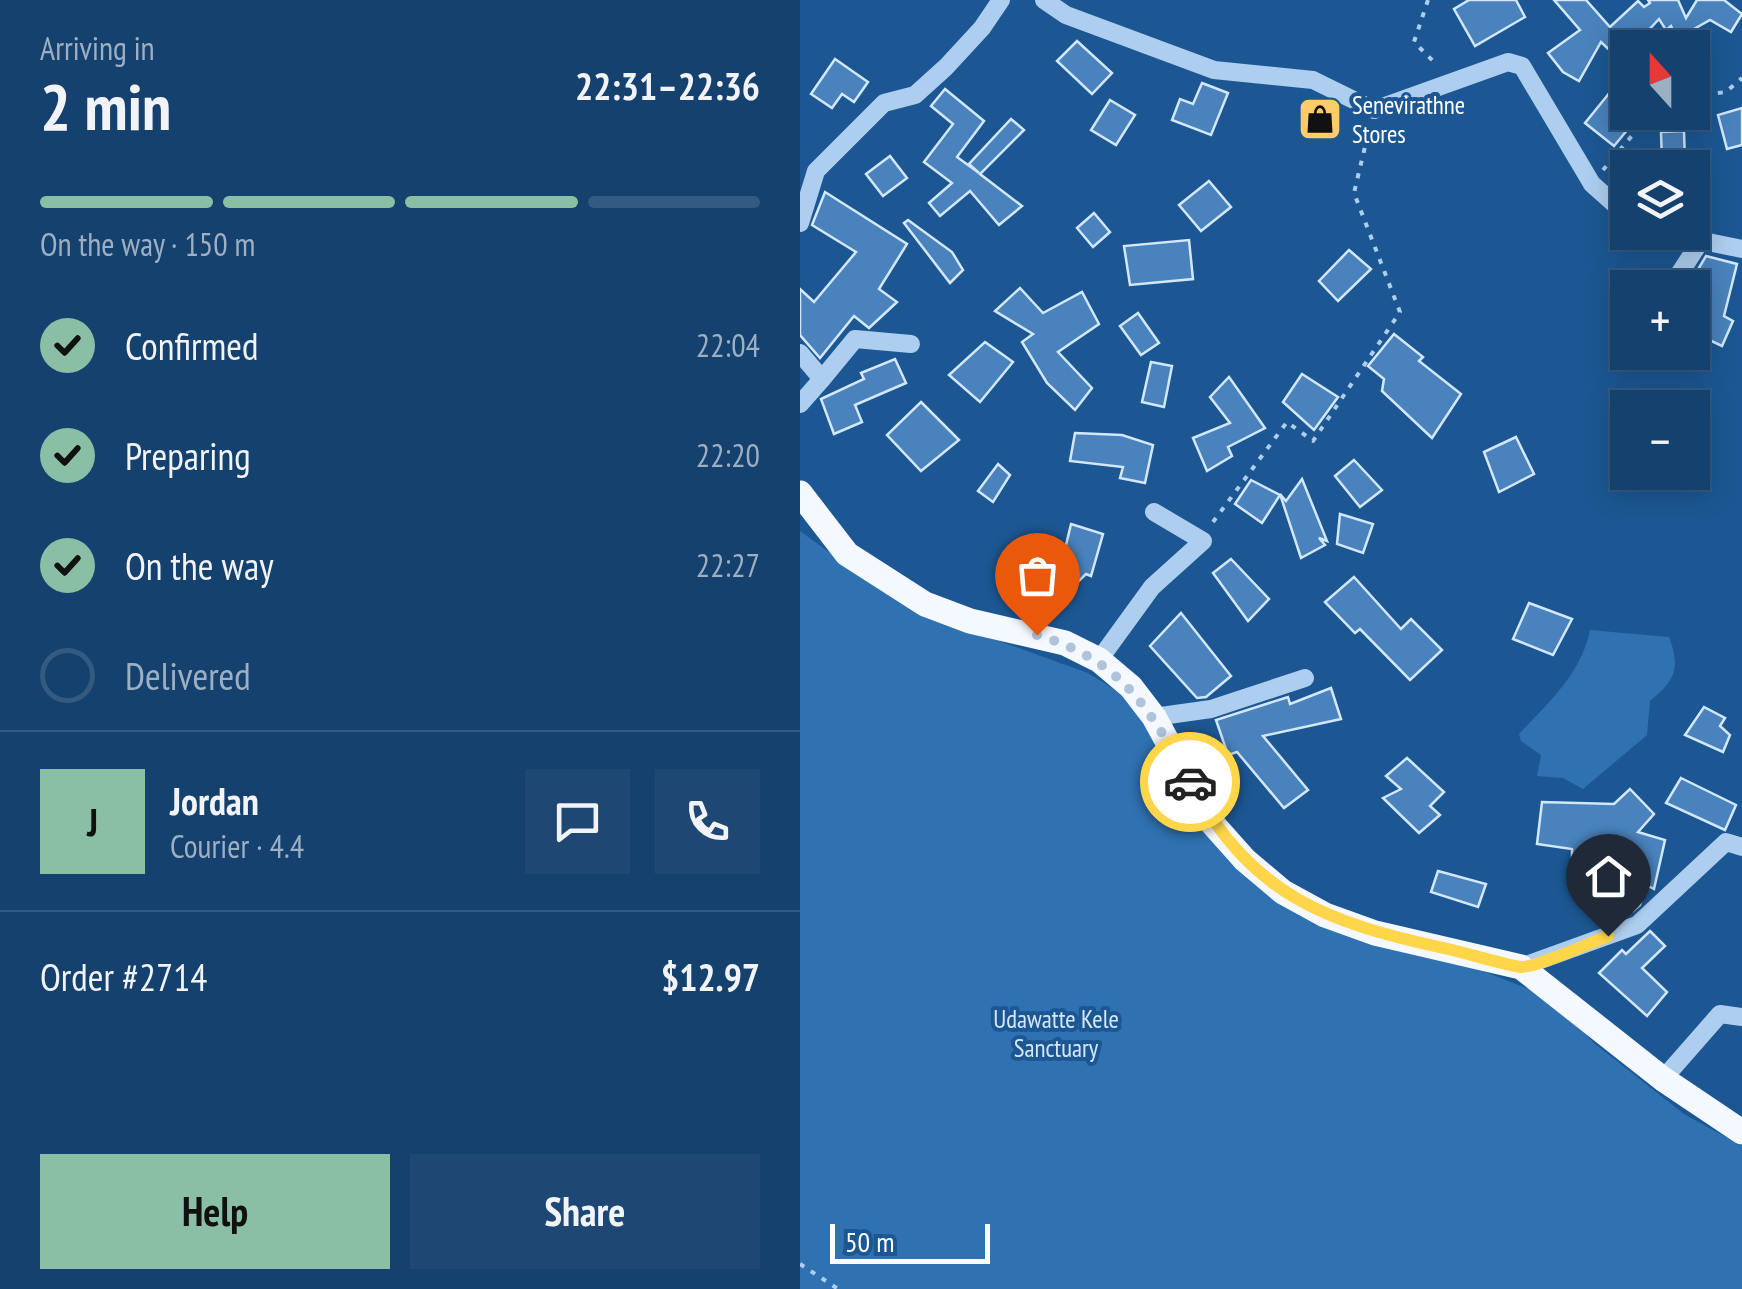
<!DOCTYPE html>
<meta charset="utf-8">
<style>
body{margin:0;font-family:"PT Sans Narrow",sans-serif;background:#1e4873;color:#f1f3f6;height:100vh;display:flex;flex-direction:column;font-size:38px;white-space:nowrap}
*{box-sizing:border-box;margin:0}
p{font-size:32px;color:#9dafc2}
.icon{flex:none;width:55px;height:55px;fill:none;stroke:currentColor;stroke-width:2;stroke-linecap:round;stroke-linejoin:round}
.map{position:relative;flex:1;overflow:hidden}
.drawer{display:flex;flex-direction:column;background:#15416e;width:800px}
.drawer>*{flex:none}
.needle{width:65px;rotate:339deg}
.tools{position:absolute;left:810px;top:30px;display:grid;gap:20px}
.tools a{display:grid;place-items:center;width:100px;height:100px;border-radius:0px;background:#15416e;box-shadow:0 5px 25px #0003,0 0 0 2px #345a81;font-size:50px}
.scale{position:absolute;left:30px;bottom:25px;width:160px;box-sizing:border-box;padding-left:10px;border:5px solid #fff;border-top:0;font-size:28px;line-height:35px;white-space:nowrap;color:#fff;-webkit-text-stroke:8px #1c5793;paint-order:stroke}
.pin{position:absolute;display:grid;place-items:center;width:85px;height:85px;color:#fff;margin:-102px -42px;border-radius:50% 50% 50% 0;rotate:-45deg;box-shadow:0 0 10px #0007}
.pin .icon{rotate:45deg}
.courier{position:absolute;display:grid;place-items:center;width:100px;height:100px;margin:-50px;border:8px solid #ffd54a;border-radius:50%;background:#fff;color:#222;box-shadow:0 2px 12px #0007}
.headline em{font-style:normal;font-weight:600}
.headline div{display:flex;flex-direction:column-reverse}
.headline{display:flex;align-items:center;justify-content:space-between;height:170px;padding:0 40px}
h1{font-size:65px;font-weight:600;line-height:75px}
.bar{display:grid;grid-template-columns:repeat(4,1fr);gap:15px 10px;align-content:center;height:120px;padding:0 40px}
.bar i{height:12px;border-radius:8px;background:#345a81}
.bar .selected{background:#8abfa5}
.bar p{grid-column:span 4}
.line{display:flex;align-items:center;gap:25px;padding:0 40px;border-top:2px solid #345a81}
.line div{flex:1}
.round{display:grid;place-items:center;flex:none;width:105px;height:105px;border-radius:0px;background:#1e4873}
ol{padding:0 40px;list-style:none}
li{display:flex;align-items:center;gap:30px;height:110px}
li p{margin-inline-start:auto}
li .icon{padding:10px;border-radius:50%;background:#8abfa5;color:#111;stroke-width:4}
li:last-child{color:#9dafc2}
li i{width:55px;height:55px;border:5px solid #345a81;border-radius:50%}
.cta{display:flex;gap:20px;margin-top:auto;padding:20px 40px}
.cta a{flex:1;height:115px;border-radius:0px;background:#8abfa5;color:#111;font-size:40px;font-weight:600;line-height:115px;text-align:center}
.cta a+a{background:#1e4873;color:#f1f3f6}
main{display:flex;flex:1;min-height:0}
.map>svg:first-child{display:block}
</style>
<main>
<section class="drawer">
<div class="headline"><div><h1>2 min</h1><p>Arriving in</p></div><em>22:31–22:36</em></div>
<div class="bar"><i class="selected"></i><i class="selected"></i><i class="selected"></i><i></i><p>On the way · 150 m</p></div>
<ol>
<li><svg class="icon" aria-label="check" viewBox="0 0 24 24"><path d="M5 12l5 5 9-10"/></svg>Confirmed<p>22:04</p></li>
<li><svg class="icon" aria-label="check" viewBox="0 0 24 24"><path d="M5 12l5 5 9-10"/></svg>Preparing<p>22:20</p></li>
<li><svg class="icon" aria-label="check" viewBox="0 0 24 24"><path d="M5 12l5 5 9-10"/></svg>On the way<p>22:27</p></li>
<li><i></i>Delivered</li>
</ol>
<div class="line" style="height:180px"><b class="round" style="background:#8abfa5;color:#111">J</b><div><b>Jordan</b><p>Courier · 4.4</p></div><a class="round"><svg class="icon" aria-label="chat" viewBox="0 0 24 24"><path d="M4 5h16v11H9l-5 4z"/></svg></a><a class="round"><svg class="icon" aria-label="phone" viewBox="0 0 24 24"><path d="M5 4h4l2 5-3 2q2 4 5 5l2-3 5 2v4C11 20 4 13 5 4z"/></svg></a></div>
<div class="line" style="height:130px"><div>Order #2714</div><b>$12.97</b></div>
<div class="cta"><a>Help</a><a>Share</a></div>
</section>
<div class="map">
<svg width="942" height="1289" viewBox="0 0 942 1289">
<rect width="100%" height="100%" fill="#1c5793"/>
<g fill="#2f71b1">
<polygon points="0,531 44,563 150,623 288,673 317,691 354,717 412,823 483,892 751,998 794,1043 884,1114 942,1146 942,1289 0,1289"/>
<path d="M790,630L869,637C881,669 875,680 850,701L847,735L783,789L763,778L737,776L741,755L721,741L719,734C749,702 781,674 790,630Z"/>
</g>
<g fill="#4982bc" stroke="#d3e7fa" stroke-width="2.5">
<polygon points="669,0 716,0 725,17 675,46 654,9"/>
<polygon points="754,0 786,0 810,27 838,1 844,7 850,3 848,0 878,0 886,18 897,0 924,0 942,14 931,32 910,20 871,42 875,35 871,26 866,30 859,19 832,48 828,48 820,60 801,42 779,81 763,72 748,53 780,30"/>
<polygon points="277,41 312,73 292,94 257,61"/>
<polygon points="35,59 68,82 54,102 42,94 32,108 11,94"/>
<polygon points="828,70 828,129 814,146 785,123"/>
<polygon points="402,83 428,93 411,135 372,120 380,99 393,104"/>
<polygon points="145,89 184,121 157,157 179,173 169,164 211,119 224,130 180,174 222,206 199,225 170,191 140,216 129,203 152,183 124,162 153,124 131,106"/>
<polygon points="310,100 335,115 316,145 291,130"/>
<polygon points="516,103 539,116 528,135 504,122"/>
<polygon points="942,108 942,145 927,149 918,115"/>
<polygon points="884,131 885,162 862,163 861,132"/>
<polygon points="90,156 107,178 83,196 66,174"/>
<polygon points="409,181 431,207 401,231 379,205"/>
<polygon points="25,192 107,244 79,289 97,302 69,328 54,316 20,358 0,335 0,289 14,302 56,252 12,225"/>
<polygon points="294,213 310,232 293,247 277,228"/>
<polygon points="108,220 152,252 163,270 150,283 104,223"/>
<polygon points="389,240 393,279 330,285 324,246"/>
<polygon points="549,250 571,269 538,301 519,281"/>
<polygon points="906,256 937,264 924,316 933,321 922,346 892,332 892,288 887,288"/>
<polygon points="220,288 243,313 282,292 299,324 258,352 292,388 275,410 247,383 222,342 233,334 195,311"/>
<polygon points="338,313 359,343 341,355 320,326"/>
<polygon points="594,334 623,357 619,361 661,394 632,438 582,391 584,379 568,366"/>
<polygon points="185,342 213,362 180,402 149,375"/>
<polygon points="95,359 106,383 55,405 62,422 34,434 21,399 64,379 61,373"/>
<polygon points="351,362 372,366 364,407 342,402"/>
<polygon points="502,374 538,397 514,430 483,402"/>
<polygon points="429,377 465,428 428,447 432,456 407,471 393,438 430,423 410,397"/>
<polygon points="121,402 159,440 121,471 87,435"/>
<polygon points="275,433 322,435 353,445 345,483 320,478 323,467 270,461"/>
<polygon points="716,437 734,474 699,492 684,452"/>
<polygon points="554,460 582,490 560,507 535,476"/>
<polygon points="198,464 210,475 193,502 178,491"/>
<polygon points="502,479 527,541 519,538 525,545 501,558 480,494 486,501"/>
<polygon points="451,480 480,495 462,523 435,504"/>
<polygon points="540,514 573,524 563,553 537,544"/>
<polygon points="271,524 303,534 291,576 286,574 249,610 234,595 260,570"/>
<polygon points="431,559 469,599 448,621 413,573"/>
<polygon points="554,577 601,629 611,619 642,650 610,680 560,629 555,633 525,602"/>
<polygon points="729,603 772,619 753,655 713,639"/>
<polygon points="381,613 431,676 406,697 397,698 350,646"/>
<polygon points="531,688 541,719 463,736 508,790 484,808 437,752 428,755 416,720 485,698 488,697 490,704"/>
<polygon points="904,707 925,718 920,726 930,735 923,752 885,735"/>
<polygon points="607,758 644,792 630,806 640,815 619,833 583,798 601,789 586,776"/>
<polygon points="881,778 936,805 925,830 866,803"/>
<polygon points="830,789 854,814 838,832 865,840 854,889 846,885 840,905 833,911 798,895 817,858 772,860 772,849 737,844 742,802 814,804"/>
<polygon points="638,871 686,884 678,907 631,892"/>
<polygon points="850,931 865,946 842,968 867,992 847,1016 799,973 822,950 826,954"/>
</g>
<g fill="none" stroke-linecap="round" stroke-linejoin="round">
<g stroke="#adceef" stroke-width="4" stroke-dasharray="5 8" stroke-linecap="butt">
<polyline points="628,0 614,42 637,65"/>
<polyline points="892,96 926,92 942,78"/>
<polyline points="803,170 852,112"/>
<polyline points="413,522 487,422 513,441 600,312 554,193 569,130"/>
<polyline points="0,1264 38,1289"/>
</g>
<g stroke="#adceef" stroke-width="18">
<polyline points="244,0 266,15 414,70 513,80 574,110 708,62 722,66 792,184 828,216"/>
<polyline points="0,223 16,171 84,103 115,95 146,67 182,28 201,0"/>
<polyline points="859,232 942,249"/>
<polyline points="870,288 900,242"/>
<polyline points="0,353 22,379 0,404"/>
<polyline points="22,379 55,339 111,344"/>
<polyline points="299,660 352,587 403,541 354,512"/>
<polyline points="354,717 411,709 505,678"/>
<polyline points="721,967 837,925 926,842 942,847"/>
<polyline points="863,1079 920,1014 942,1017"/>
</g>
<polyline stroke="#f4f9ff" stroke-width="25" points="0,493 47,554 125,604 170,621 265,643 299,660 331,687 354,717 412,823 445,860 483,892 525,915 575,933 721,967 863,1079 942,1132"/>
</g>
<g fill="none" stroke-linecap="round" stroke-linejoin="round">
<path stroke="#b0c4d9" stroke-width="10" stroke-dasharray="0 18" d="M237,635C322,660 350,709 390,782"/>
<path stroke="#ffd54a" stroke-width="12" d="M390,782C452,897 528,923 648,949C662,952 713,967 722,967C740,966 789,943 808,936"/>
</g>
<defs>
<symbol id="shop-square" viewBox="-11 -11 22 22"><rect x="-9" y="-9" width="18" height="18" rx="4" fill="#ffcc6a" stroke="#1c5793"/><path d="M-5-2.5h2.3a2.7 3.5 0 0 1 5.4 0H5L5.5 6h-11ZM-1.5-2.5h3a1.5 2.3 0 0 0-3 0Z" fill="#111"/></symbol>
</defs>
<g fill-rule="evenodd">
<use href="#shop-square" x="495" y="94" width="50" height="50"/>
</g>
<g text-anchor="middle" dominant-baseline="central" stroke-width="8" stroke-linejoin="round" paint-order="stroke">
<g font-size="25" fill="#fff" stroke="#1c5793" text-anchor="start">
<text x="552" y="105">Senevirathne<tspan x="552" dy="29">Stores</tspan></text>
</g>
<g font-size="25" fill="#d3e7fa" stroke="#1c5793">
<text x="256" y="1019">Udawatte Kele<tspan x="256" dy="29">Sanctuary</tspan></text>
</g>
</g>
</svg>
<div class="tools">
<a><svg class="needle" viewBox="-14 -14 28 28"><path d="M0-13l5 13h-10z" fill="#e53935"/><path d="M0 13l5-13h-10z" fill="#9dafc2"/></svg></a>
<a><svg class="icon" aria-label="layers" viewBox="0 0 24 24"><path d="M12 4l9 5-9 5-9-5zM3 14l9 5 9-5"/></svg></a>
<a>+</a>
<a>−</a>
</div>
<div class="scale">50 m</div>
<div class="pin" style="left:237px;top:635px;background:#ea580c"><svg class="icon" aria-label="bag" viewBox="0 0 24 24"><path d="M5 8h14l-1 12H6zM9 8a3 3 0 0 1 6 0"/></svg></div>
<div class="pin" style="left:808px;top:936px;background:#1f2937"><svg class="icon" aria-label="home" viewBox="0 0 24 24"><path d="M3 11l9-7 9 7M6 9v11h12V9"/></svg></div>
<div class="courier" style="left:390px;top:782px"><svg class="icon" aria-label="car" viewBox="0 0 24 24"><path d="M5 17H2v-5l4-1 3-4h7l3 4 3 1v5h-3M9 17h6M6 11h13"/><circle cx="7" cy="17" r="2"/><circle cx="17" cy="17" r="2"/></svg></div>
</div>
</main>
